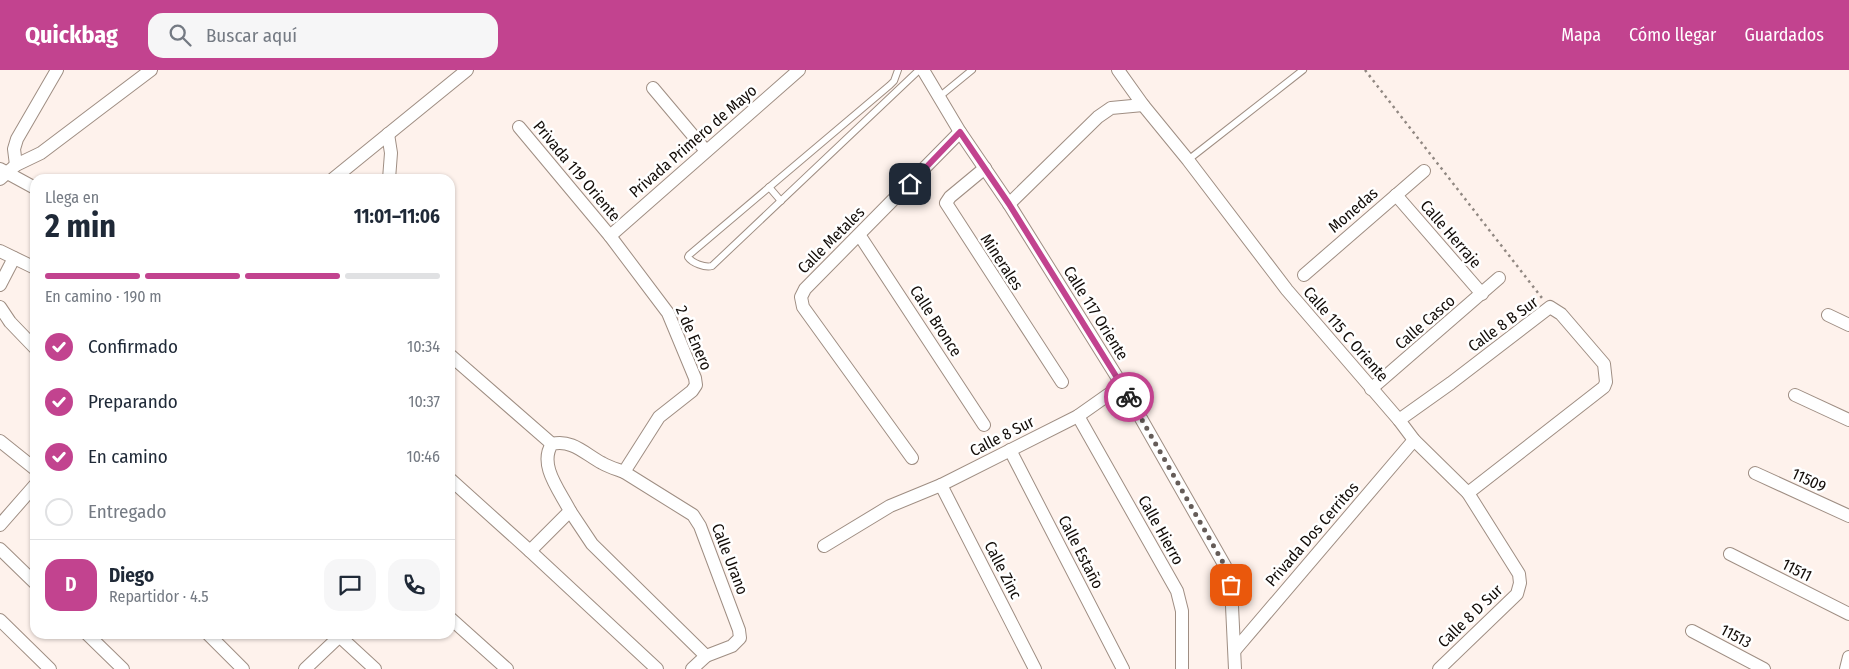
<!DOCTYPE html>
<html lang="es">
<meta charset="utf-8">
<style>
body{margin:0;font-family:"Fira Sans Condensed",sans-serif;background:#f6f6f7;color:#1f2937;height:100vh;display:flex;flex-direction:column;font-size:19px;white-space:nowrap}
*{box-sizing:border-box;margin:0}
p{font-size:16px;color:#747a83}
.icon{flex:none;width:28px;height:28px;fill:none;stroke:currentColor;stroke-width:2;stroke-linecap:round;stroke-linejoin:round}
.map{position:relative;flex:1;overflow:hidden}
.side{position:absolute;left:30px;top:104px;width:425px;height:465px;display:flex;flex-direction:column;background:#fff;border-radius:15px;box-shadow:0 1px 4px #0004}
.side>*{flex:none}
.pin{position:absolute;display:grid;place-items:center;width:42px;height:42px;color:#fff;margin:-21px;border-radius:10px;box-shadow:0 2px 8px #0006}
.courier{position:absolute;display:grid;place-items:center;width:50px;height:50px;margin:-25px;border:4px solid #c2438f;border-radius:50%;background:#fff;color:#222;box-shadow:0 1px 6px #0007}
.head em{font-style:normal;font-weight:700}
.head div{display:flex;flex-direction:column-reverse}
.head{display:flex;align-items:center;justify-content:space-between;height:85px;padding:0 15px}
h1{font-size:32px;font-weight:700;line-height:38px}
.bar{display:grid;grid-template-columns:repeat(4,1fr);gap:8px 5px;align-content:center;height:60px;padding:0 15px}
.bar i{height:6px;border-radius:4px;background:#e0e1e3}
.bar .on{background:#c2438f}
.bar p{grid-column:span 4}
.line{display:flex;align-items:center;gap:12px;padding:0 15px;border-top:1px solid #e0e1e3}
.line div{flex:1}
.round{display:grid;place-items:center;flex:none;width:52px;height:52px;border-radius:15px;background:#f6f6f7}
ol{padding:0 15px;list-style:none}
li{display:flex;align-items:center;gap:15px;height:55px}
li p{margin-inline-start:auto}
li .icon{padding:5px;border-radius:50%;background:#c2438f;color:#fff;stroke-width:4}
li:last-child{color:#747a83}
li i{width:28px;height:28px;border:2px solid #e0e1e3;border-radius:50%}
header{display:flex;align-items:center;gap:30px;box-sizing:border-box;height:70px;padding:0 25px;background:#c2438f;color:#fff}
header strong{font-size:24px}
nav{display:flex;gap:28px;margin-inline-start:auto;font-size:18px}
.search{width:350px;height:45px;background:#f6f6f7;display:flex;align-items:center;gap:12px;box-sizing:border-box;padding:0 18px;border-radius:15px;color:#747a83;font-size:19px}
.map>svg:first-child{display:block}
</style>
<header>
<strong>Quickbag</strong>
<div class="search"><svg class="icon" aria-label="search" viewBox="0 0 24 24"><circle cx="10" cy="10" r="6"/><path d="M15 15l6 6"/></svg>Buscar aquí</div>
<nav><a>Mapa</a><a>Cómo llegar</a><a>Guardados</a></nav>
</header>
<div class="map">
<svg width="1849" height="599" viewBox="0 0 1849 599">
<rect width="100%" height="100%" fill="#fef2ec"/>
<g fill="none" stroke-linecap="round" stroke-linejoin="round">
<defs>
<g id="service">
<path d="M898,0L894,11L890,15L689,185L688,187C692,193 705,198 712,196L919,0"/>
<polyline points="939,27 972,0"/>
<polyline points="1188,90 1303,0"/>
<polyline points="769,117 781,131"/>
</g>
<g id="minor">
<polyline points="923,0 960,62 1009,134 1122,315 1225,496 1231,515 1235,599"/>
<polyline points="1118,0 1143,35 1188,90 1287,220 1399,350 1414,370 1468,423 1519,504 1520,513 1517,524 1439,599"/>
<polyline points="653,18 706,81"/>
<path d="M519,57L610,166L668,243L695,308L696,315L692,321L659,347L624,402C616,399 609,397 602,393C585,384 572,369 552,374C538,395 560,421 570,441L530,481"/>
<polyline points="388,64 391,83 389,109"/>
<polyline points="16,95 14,79 17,69 57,0"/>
<polyline points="985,98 950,127 946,133 1062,312"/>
<polyline points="0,99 35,118"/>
<polyline points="0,109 16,95 41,83 151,0"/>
<polyline points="333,109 467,0"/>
<polyline points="1396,125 1482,224"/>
<polyline points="1009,134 1098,47 1111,38 1143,35"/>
<polyline points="610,166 799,0"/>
<polyline points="860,166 984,355"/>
<polyline points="0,181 35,198"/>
<polyline points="1304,205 1424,101"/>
<polyline points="0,215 14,188"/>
<polyline points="0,237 10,252 35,278"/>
<polyline points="1828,245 1849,255"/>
<polyline points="450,285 552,374"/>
<polyline points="1371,319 1499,208"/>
<polyline points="1795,325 1849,350"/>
<polyline points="1078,346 1177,521 1182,541 1182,599"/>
<polyline points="1399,350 1451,313 1550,237 1561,244 1604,294 1606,312 1604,317 1468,423"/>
<polyline points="0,371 35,399"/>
<polyline points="1010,380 1123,599"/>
<polyline points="912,388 803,237 801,227 805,219 960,62"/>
<polyline points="624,402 693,445 700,456 739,560 740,568 732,576 706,586 692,599"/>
<polyline points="1755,403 1849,446"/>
<polyline points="450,409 530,481 657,599"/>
<polyline points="941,415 1035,599"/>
<polyline points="570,441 592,474 706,586"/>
<polyline points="0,455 35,415"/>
<polyline points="824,476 890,436 941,415 1078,346 1122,315"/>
<polyline points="0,479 35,513"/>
<polyline points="1730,484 1849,544"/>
<polyline points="450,548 507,599"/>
<polyline points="0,550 50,599"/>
<polyline points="1692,561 1764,599"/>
<polyline points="87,564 123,599"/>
<polyline points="208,564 243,599"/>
<polyline points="337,564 375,599"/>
<polyline points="1235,580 1414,370"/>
<polyline points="305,599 342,564"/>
<polyline points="1846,599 1849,587"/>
</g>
</defs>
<use href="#service" stroke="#9f8e83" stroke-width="8"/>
<use href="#minor" stroke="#9f8e83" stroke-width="14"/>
<polyline stroke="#918882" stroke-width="2.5" stroke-dasharray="2.5 4" stroke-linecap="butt" points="1365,0 1542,228"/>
<use href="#service" stroke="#fff" stroke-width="6"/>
<use href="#minor" stroke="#fff" stroke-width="12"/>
</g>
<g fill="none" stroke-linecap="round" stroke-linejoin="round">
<polyline stroke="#655c58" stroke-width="5" stroke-dasharray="0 9" points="1129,327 1225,496 1231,515"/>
<polyline stroke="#c2438f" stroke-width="6" points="910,114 960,62 1009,134 1129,327"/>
</g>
<g text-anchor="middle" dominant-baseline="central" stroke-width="5" stroke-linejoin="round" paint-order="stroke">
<g font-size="16" fill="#120c08" stroke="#fff">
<text transform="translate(693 71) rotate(-41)">Privada Primero de Mayo</text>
<text transform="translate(577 101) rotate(50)">Privada 119 Oriente</text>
<text transform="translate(1353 140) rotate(-41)">Monedas</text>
<text transform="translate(1451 164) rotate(49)">Calle Herraje</text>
<text transform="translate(831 170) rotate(-45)">Calle Metales</text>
<text transform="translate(1002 192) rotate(57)">Minerales</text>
<text transform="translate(1096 243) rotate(58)">Calle 117 Oriente</text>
<text transform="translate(936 251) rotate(57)">Calle Bronce</text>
<text transform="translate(1425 252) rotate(-41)">Calle Casco</text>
<text transform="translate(1503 254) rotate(-36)">Calle 8 B Sur</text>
<text transform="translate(1346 264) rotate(49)">Calle 115 C Oriente</text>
<text transform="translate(694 268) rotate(67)">2 de Enero</text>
<text transform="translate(1002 366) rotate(-27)">Calle 8 Sur</text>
<text transform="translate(1809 410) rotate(25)">11509</text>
<text transform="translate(1161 460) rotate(61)">Calle Hierro</text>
<text transform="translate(1312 464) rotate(-49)">Privada Dos Cerritos</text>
<text transform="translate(1081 482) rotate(63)">Calle Estaño</text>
<text transform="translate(730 489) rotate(69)">Calle Urano</text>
<text transform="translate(1003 500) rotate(63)">Calle Zinc</text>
<text transform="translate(1797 500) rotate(27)">11511</text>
<text transform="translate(1470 546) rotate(-44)">Calle 8 D Sur</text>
<text transform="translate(1736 566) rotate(28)">11513</text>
</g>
</g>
</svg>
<div class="pin" style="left:1231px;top:515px;background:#ea580c"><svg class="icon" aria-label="bag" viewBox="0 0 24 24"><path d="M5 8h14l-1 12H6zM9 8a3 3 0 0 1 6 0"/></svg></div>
<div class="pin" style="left:910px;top:114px;background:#1f2937"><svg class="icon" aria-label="home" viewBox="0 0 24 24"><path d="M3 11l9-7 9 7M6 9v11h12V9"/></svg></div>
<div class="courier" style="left:1129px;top:327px"><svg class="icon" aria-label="bike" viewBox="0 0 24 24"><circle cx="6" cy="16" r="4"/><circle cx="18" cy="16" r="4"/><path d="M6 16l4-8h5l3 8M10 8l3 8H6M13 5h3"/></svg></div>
<section class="side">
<div class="head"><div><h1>2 min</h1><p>Llega en</p></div><em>11:01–11:06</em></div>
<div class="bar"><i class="on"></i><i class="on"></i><i class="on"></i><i></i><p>En camino · 190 m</p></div>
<ol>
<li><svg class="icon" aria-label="check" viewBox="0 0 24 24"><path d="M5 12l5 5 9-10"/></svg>Confirmado<p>10:34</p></li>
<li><svg class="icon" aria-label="check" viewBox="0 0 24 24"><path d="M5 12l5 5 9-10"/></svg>Preparando<p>10:37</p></li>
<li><svg class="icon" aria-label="check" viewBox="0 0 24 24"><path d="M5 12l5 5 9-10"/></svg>En camino<p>10:46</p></li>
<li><i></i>Entregado</li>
</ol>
<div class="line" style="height:90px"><b class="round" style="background:#c2438f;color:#fff">D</b><div><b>Diego</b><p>Repartidor · 4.5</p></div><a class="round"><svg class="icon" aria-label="chat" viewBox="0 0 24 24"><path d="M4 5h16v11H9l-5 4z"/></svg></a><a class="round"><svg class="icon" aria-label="phone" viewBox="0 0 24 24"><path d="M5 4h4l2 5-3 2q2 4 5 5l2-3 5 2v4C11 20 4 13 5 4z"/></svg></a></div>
</section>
</div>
